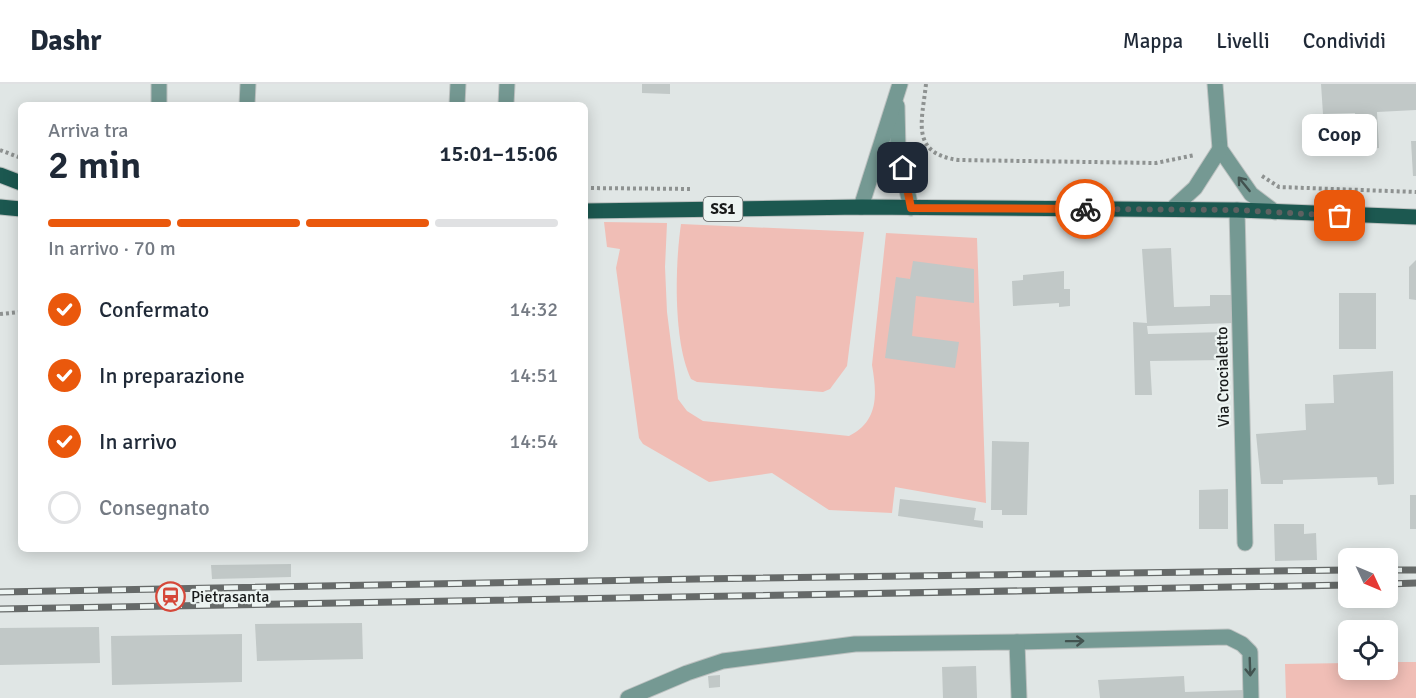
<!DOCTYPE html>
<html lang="it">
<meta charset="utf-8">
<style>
body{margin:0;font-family:Signika,sans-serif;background:#f6f6f7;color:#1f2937;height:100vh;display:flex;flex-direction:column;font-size:22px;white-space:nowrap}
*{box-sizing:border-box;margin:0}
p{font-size:20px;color:#747a83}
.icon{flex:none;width:33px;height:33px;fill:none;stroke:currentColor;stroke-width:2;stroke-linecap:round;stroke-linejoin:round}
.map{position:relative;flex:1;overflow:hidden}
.drawer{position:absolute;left:18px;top:18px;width:570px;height:450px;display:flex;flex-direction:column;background:#fff;border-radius:9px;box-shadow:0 3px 15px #0003}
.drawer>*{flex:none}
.needle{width:39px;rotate:134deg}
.buttons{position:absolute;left:1338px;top:464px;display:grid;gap:12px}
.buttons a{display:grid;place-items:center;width:60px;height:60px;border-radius:9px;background:#fff;box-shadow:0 3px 15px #0003;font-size:30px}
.pin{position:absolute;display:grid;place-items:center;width:51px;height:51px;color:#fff;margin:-26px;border-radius:12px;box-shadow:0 3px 9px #0006}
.courier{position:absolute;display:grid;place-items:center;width:60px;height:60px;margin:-30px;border:4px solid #ea580c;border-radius:50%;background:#fff;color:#222;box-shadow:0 2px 8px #0007}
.bubble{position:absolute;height:42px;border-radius:9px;background:#fff;box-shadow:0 3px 15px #0003;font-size:20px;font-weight:600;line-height:42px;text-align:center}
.head em{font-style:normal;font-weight:600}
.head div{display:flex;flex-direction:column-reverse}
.head{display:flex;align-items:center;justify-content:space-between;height:102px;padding:0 30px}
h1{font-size:39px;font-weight:600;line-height:45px}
.bar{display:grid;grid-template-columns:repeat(4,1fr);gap:9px 6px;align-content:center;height:72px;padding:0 30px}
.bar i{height:8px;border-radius:4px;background:#e0e1e3}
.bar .selected{background:#ea580c}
.bar p{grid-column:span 4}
ol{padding:0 30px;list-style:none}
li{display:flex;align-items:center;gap:18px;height:66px}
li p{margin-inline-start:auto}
li .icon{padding:6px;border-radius:50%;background:#ea580c;color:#fff;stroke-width:4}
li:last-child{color:#747a83}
li i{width:33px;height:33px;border:3px solid #e0e1e3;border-radius:50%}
header{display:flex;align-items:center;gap:36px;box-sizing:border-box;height:84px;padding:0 30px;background:#fff;border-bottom:2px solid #e0e1e3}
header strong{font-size:28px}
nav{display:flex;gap:33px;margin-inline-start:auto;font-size:21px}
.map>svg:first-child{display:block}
</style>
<header>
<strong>Dashr</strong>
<nav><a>Mappa</a><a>Livelli</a><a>Condividi</a></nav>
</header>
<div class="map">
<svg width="1416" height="614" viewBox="0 0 1416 614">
<rect width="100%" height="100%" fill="#e0e6e5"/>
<g fill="#f0beb6">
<path d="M604,138L667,139L665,183L667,228L678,315L687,327L703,337L849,352C879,337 877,310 872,281L886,149L977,154L986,419L895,403L892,429L829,426L772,389L709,398L643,360L639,354L616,184L620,165L607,163Z"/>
<path d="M681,140L864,148L847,282L830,305L823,308L697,298L691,295C673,258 675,181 681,140Z"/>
<polygon points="1388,578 1416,578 1416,614 1286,614 1285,580 1348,579 1348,585 1388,585"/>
</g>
<g fill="#c1c8c7">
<polygon points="642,0 670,0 670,10 642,9"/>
<polygon points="1321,0 1416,0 1416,26 1377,28 1379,64 1357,66 1355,29 1323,30"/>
<polygon points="1411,57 1416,57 1416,92 1413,92"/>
<polygon points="1171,164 1174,223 1210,222 1210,211 1231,211 1233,239 1147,242 1148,250 1225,248 1226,276 1150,277 1152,311 1135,311 1133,238 1147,239 1142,165"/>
<polygon points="1416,176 1416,216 1409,215 1409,183"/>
<polygon points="913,177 974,185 974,219 916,212 912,252 959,258 955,284 885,274 896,193 910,195"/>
<polygon points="1064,187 1064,205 1070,205 1070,222 1059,223 1059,219 1013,222 1012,197 1023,196 1023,191"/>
<rect x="1339" y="209" width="37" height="56"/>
<polygon points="1393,287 1394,400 1378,401 1377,393 1283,396 1283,400 1261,400 1256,350 1306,346 1305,320 1334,319 1333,291"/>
<polygon points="992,357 1029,358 1027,431 1002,431 1002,426 991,426"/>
<polygon points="1228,405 1228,445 1199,445 1199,406"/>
<rect x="1410" y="411" width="6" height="34"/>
<polygon points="900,415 976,424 974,436 983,437 983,444 898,432"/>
<polygon points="1274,440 1304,440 1304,450 1316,449 1317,476 1275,477"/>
<polygon points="291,480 291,493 212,495 211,481"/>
<polygon points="362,539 363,575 257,577 255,540"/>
<polygon points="99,543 100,579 0,581 0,544"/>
<polygon points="242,550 242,598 112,601 111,552"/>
<polygon points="976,582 977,614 943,614 942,583"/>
<polygon points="720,591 720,603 709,604 708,592"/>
<polygon points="1184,592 1185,608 1244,606 1245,614 1100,614 1098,596"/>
</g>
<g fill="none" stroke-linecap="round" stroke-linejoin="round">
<defs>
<g id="minor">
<polyline points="159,0 159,21"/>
<polyline points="1215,0 1220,65 1251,110 1275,128"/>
<polyline points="247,21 248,0"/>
<polyline points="457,21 458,0"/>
<polyline points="506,21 507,0"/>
<polyline points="897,22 898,66 911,124"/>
<polyline points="861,123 900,0"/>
<polyline points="1172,125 1195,104 1220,65"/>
<polyline points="1237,126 1245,459"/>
<polyline points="1017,558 1228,553 1242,560 1250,568 1251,614"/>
<polyline points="628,614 687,589 723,577 855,560 1017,558 1019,614"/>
</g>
<g id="major">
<polyline points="0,91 21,99"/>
<polyline points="0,123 21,125"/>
<polyline points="585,127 861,123 1237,126 1416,133"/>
</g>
</defs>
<use href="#minor" stroke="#bcc1c0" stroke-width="17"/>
<use href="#major" stroke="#bcc1c0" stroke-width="17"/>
<g stroke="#8e9291" stroke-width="4" stroke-dasharray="3 3" stroke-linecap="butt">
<path d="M926,0C922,38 910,69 958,76L1156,79L1195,71"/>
<polyline points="0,66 21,74"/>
<polyline points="1262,92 1279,103 1416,108"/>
<polyline points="585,104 692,105"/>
<polyline points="0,230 21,228"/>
</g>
<use href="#minor" stroke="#759993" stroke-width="15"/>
<use href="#major" stroke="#1c5850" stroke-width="15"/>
<defs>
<g id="rail">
<polyline points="1388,486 1416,486"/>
<polyline points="1388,500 1416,499"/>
<polyline points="0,508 697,495 1348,486"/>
<polyline points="0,525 1348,501"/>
</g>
</defs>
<use href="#rail" stroke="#666a69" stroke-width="7"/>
<use href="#rail" stroke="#edf4f2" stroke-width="4.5" stroke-dasharray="14" stroke-linecap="butt"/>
</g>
<defs><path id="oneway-shaft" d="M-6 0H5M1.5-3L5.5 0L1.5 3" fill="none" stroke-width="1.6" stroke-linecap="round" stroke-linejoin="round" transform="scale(1.5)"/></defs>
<g stroke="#425350">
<use href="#oneway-shaft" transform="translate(1244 100) rotate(-129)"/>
<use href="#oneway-shaft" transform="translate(1075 557) rotate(-1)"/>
<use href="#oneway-shaft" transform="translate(1250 583) rotate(88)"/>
</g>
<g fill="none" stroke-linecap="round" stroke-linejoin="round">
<polyline stroke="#5e6161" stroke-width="6" stroke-dasharray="0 10.8" points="1085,125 1237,126 1340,132"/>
<polyline stroke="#ea580c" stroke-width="8" points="903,84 911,124 1085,125"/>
</g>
<defs>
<symbol id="station-ring" viewBox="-11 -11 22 22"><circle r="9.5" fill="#edf4f2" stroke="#d5483a" stroke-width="1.5"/><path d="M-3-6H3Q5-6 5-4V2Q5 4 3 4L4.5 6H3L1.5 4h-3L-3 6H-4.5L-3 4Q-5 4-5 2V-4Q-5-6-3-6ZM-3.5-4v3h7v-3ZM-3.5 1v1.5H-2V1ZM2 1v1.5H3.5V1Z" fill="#d5483a"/></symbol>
</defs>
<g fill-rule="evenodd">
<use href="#station-ring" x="154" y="496" width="33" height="33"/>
</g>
<g text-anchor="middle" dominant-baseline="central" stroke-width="4.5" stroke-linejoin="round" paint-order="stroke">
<rect fill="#edf4f2" stroke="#585b5b" stroke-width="1.5" x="703.5" y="113" width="39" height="24" rx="4.5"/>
<g font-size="15" font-weight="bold" fill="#181a1a">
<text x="723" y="125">SS1</text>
</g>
<g font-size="16" fill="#181a1a" stroke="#edf4f2">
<text transform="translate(1223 293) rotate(-91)">Via Crocialetto</text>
</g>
<g font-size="16" fill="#181a1a" stroke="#edf4f2" text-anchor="start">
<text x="191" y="513">Pietrasanta</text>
</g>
</g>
</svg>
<div class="buttons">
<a><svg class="needle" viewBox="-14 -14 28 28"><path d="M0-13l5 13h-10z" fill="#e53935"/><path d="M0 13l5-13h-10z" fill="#747a83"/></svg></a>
<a><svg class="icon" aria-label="locate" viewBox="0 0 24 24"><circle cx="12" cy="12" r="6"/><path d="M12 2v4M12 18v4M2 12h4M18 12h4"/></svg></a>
</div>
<div class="pin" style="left:1340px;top:132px;background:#ea580c"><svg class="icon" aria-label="bag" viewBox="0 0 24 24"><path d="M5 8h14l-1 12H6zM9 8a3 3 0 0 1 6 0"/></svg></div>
<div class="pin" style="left:903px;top:84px;background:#1f2937"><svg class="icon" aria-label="home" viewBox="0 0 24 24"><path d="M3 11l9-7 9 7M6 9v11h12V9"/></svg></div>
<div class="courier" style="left:1085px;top:125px"><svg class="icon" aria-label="bike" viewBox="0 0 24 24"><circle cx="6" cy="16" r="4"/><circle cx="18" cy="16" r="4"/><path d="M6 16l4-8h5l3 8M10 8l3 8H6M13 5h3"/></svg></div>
<div class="bubble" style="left:1302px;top:30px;width:75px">Coop</div>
<section class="drawer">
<div class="head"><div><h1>2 min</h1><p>Arriva tra</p></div><em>15:01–15:06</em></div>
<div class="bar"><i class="selected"></i><i class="selected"></i><i class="selected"></i><i></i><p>In arrivo · 70 m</p></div>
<ol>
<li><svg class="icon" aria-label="check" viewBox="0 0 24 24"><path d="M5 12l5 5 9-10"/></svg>Confermato<p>14:32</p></li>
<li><svg class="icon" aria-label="check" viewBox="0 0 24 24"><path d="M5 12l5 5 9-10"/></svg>In preparazione<p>14:51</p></li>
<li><svg class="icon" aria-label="check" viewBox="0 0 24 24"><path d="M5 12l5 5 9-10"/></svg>In arrivo<p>14:54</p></li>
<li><i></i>Consegnato</li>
</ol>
</section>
</div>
